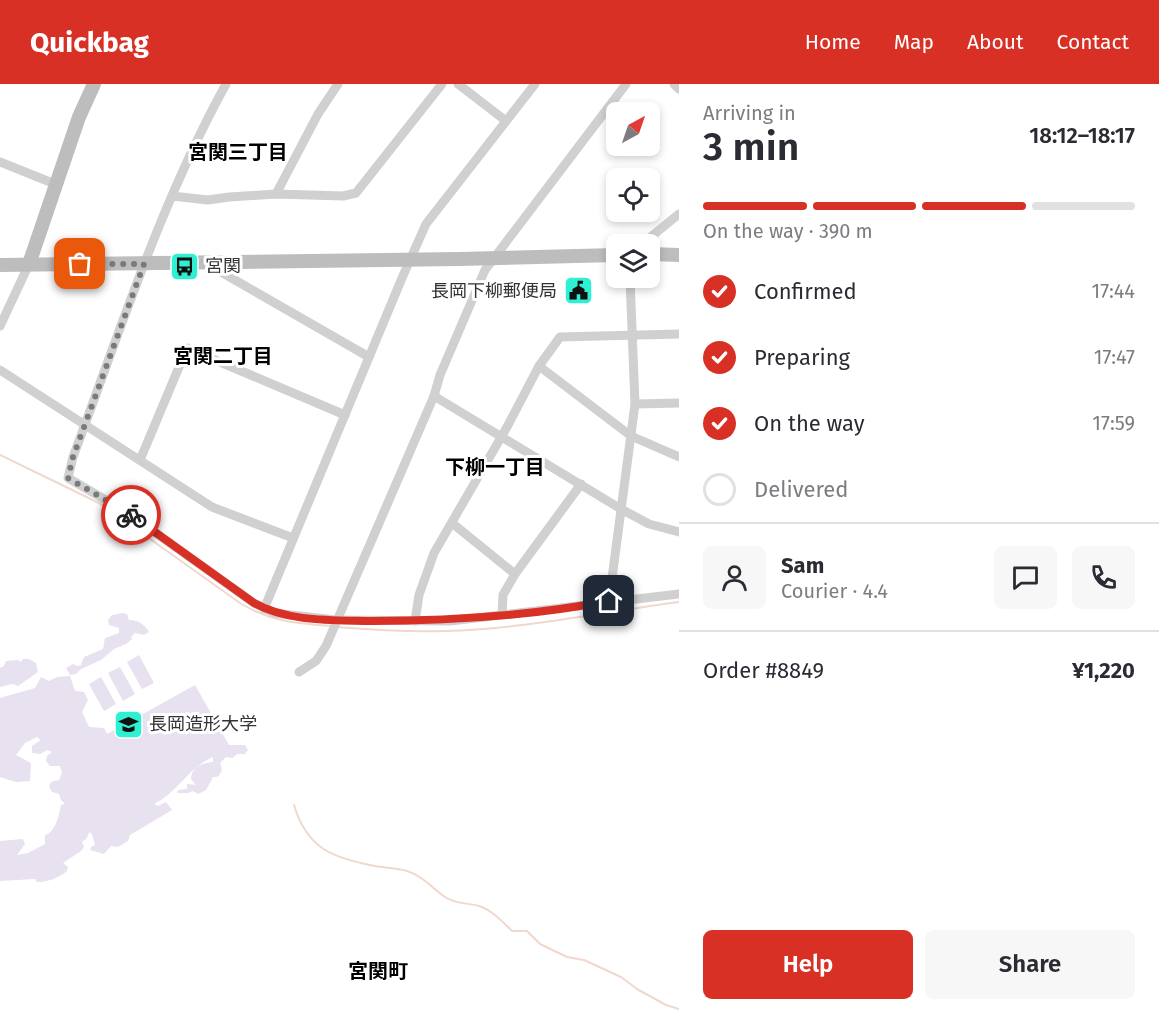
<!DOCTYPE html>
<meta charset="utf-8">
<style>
body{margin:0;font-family:"Fira Sans","Noto Sans JP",sans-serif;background:#f7f7f7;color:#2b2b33;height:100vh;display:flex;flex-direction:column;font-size:22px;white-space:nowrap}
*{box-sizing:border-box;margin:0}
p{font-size:20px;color:#7c7c81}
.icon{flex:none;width:33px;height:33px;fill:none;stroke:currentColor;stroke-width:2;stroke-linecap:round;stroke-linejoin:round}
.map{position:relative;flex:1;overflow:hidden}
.panel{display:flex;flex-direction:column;background:#fff;width:480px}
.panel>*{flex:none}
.needle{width:39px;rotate:40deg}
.tools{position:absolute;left:606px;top:18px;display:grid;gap:12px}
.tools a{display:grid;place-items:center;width:54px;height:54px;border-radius:9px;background:#fff;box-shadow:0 3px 9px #0003;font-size:30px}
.pin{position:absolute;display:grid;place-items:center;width:51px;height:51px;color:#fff;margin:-26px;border-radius:12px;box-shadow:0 3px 9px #0006}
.courier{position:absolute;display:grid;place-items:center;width:60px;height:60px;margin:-30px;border:4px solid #d93025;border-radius:50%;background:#fff;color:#222;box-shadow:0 2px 8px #0007}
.head em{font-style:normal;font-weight:600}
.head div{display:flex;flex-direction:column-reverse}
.head{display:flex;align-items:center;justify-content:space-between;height:102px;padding:0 24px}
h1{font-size:39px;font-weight:600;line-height:45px}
.bar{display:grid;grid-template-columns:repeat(4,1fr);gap:9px 6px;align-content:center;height:72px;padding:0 24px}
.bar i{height:8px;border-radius:4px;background:#e1e1e2}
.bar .selected{background:#d93025}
.bar p{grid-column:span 4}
.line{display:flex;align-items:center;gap:15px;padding:0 24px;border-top:2px solid #e1e1e2}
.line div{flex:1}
.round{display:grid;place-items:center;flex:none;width:63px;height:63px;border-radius:9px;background:#f7f7f7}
ol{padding:0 24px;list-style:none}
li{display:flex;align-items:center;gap:18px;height:66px}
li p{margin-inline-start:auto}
li .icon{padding:6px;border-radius:50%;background:#d93025;color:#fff;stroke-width:4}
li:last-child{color:#7c7c81}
li i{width:33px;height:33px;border:3px solid #e1e1e2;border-radius:50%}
.cta{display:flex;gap:12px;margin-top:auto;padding:12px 24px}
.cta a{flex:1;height:69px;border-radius:9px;background:#d93025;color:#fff;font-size:24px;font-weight:600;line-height:69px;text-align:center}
.cta a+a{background:#f7f7f7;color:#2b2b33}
header{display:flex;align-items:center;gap:36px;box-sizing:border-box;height:84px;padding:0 30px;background:#d93025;color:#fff}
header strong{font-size:28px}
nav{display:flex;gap:33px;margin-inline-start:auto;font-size:21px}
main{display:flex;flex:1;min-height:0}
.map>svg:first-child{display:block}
</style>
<header>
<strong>Quickbag</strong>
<nav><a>Home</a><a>Map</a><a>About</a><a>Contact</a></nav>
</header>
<main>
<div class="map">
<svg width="679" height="927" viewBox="0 0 679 927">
<rect width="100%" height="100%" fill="#fff"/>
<g fill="#e7e1f0">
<path d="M123,529L127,530L129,536C136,535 146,541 149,548L144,551L135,549L131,553L132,555L126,560L114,565L101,576L81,585L76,590L70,591L66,584L73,580L77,582L81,581L84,573L103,565L105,554L119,549V544L109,541L108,536L112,531Z"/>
<polygon points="139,571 154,599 142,605 127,578"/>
<polygon points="23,575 29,575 36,579 38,588 18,602 12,600 0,603 0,584 4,582 6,577 18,576 21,578"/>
<polygon points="120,583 135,610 123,617 108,589"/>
<path d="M70,592L75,607L84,608L88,616L82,628L89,643L104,644L107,650L195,601L229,661H245L248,666L245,670H237L232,674L226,673L220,679C223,685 222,689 217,693H213L206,706L198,710L193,707L188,709H177L178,706L187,705V700L196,701L191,695C192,683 202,679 213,678V673C189,683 178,708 154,720L158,722L166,718L172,726L130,751L128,757L118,763L111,762L104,770L90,766L91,763L95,761L92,750L89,748L87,754L82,758L84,763L81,767L63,779L68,783L67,787C58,794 49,798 37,798L35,795L0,797V757L23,755L25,760L17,771L28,769L45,760V751C55,749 59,732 61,721L65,720L61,716L59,710L52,708L49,702L51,698L59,696L62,689L60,682H50L46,677L47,672L52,668L47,666L40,670L32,669V662L41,656L37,653L25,659L16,671L31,679L30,697L16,698L0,693V614L35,604L41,593L49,597L57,593Z"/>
<polygon points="101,593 116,620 104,627 89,600"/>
</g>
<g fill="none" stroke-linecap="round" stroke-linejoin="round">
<g stroke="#f0d8cd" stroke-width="2">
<path d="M0,371L101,420L240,519C271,538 295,539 331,542"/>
<path d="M336,543C373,546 410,548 446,547C524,545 602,528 679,518"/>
<path d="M294,721C307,765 333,774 375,782C386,784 397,784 407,787C423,792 432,804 445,813C455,820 468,819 479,822C492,826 503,838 512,847H527L540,860L567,873L584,876L621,893L637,905L666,921L679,925"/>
</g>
<g stroke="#d0d0d0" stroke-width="9">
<path d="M226,0C161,118 120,247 73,373L68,394L128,429L254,519L274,529L336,536L450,537L679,510"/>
<polyline points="458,0 506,37"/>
<polyline points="674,0 679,5"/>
<polyline points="0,78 55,100"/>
<polyline points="276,110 318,30 338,0"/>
<polyline points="172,112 208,116 229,113 276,110 343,112 356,109 442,0"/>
<polyline points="642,160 679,130"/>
<polyline points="207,180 369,273"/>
<polyline points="0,242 29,180"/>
<polyline points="539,282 631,352 679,373"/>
<polyline points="0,286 212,423 293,454"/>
<polyline points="434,312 621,425 649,440 679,448"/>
<polyline points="635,320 679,319"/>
<polyline points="140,376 187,264 345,331"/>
<polyline points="452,439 515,490"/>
<polyline points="609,517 635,320 630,194"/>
<polyline points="264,525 402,194 426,140 535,0"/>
<polyline points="502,531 503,511 515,490 581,400"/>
<polyline points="415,537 419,511 434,469 507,343 539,282 560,253 679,250"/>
<polyline points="299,588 316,577 326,562 434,312 440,291 485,186 626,0"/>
</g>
<g stroke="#bdbdbd" stroke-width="14">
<polyline points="650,170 679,171"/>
<polyline points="29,180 79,33 94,0"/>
<polyline points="0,181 459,175 616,171"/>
</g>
</g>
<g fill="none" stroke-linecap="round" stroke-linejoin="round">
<polyline stroke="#7a7a7a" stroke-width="6" stroke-dasharray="0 10.8" points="80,180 144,180 73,373 68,394 131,431"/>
<path stroke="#d93025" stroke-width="8" d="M131,431L254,519C288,538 332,536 371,537C450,537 530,532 609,517"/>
</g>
<defs>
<symbol id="bus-square" viewBox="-11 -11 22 22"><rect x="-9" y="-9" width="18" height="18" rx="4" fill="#2ff0d2" stroke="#fff"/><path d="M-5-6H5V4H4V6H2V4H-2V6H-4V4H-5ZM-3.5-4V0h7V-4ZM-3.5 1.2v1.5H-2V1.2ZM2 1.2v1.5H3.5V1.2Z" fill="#111"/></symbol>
<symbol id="civic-square" viewBox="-11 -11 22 22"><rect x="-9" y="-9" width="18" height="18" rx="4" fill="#2ff0d2" stroke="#fff"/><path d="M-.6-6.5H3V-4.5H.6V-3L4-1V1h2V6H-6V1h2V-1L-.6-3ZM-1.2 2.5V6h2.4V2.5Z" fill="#111"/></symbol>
<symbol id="university-square" viewBox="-11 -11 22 22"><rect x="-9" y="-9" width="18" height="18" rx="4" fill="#2ff0d2" stroke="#fff"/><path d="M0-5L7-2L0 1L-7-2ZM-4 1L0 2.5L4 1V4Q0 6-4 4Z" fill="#111"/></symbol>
</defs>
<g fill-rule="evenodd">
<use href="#bus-square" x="168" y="166" width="33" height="33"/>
<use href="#civic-square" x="562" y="190" width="33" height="33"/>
<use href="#university-square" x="112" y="624" width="33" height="33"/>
</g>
<g text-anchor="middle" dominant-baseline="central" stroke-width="6" stroke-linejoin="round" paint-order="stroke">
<g font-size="18" fill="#333" stroke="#fff" text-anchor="start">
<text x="205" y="182">宮関</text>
<text x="557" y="207" text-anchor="end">長岡下柳郵便局</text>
<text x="149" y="640">長岡造形大学</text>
</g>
<g font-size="20" font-weight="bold" fill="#000" stroke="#fff">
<text x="238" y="68">宮関三丁目</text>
<text x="223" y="272">宮関二丁目</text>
<text x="495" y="383">下柳一丁目</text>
<text x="378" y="887">宮関町</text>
</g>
</g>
</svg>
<div class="tools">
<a><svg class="needle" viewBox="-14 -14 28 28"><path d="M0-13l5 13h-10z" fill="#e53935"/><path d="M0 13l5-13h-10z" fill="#7c7c81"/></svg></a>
<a><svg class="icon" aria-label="locate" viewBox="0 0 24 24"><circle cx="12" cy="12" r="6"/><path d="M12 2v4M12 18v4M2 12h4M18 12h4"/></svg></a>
<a><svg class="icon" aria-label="layers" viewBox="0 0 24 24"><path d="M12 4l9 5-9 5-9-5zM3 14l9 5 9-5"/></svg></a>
</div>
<div class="pin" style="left:80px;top:180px;background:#ea580c"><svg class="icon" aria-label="bag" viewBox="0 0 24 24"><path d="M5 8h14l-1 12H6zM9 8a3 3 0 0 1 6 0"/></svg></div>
<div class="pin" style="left:609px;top:517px;background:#1f2937"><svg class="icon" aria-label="home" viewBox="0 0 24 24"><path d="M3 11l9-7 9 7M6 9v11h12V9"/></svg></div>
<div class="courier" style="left:131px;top:431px"><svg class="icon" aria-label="bike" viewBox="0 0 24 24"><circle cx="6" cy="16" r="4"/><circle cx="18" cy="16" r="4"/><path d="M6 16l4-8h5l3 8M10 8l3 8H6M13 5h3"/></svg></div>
</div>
<section class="panel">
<div class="head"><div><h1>3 min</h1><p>Arriving in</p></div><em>18:12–18:17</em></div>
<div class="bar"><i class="selected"></i><i class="selected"></i><i class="selected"></i><i></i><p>On the way · 390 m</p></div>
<ol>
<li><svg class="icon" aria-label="check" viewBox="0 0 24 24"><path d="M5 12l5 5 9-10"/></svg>Confirmed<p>17:44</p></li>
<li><svg class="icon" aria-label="check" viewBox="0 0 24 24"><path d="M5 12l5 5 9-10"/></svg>Preparing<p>17:47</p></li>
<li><svg class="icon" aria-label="check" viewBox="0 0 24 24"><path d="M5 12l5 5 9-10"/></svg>On the way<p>17:59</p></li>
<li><i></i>Delivered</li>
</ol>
<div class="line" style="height:108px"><a class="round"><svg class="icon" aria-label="person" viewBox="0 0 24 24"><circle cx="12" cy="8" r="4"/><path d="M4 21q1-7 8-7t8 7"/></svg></a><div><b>Sam</b><p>Courier · 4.4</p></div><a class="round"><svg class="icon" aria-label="chat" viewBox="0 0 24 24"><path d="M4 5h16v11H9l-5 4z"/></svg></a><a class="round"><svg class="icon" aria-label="phone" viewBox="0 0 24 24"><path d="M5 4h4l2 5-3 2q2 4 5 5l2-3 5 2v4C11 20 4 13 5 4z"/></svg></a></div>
<div class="line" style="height:78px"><div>Order #8849</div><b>¥1,220</b></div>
<div class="cta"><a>Help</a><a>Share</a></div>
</section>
</main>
